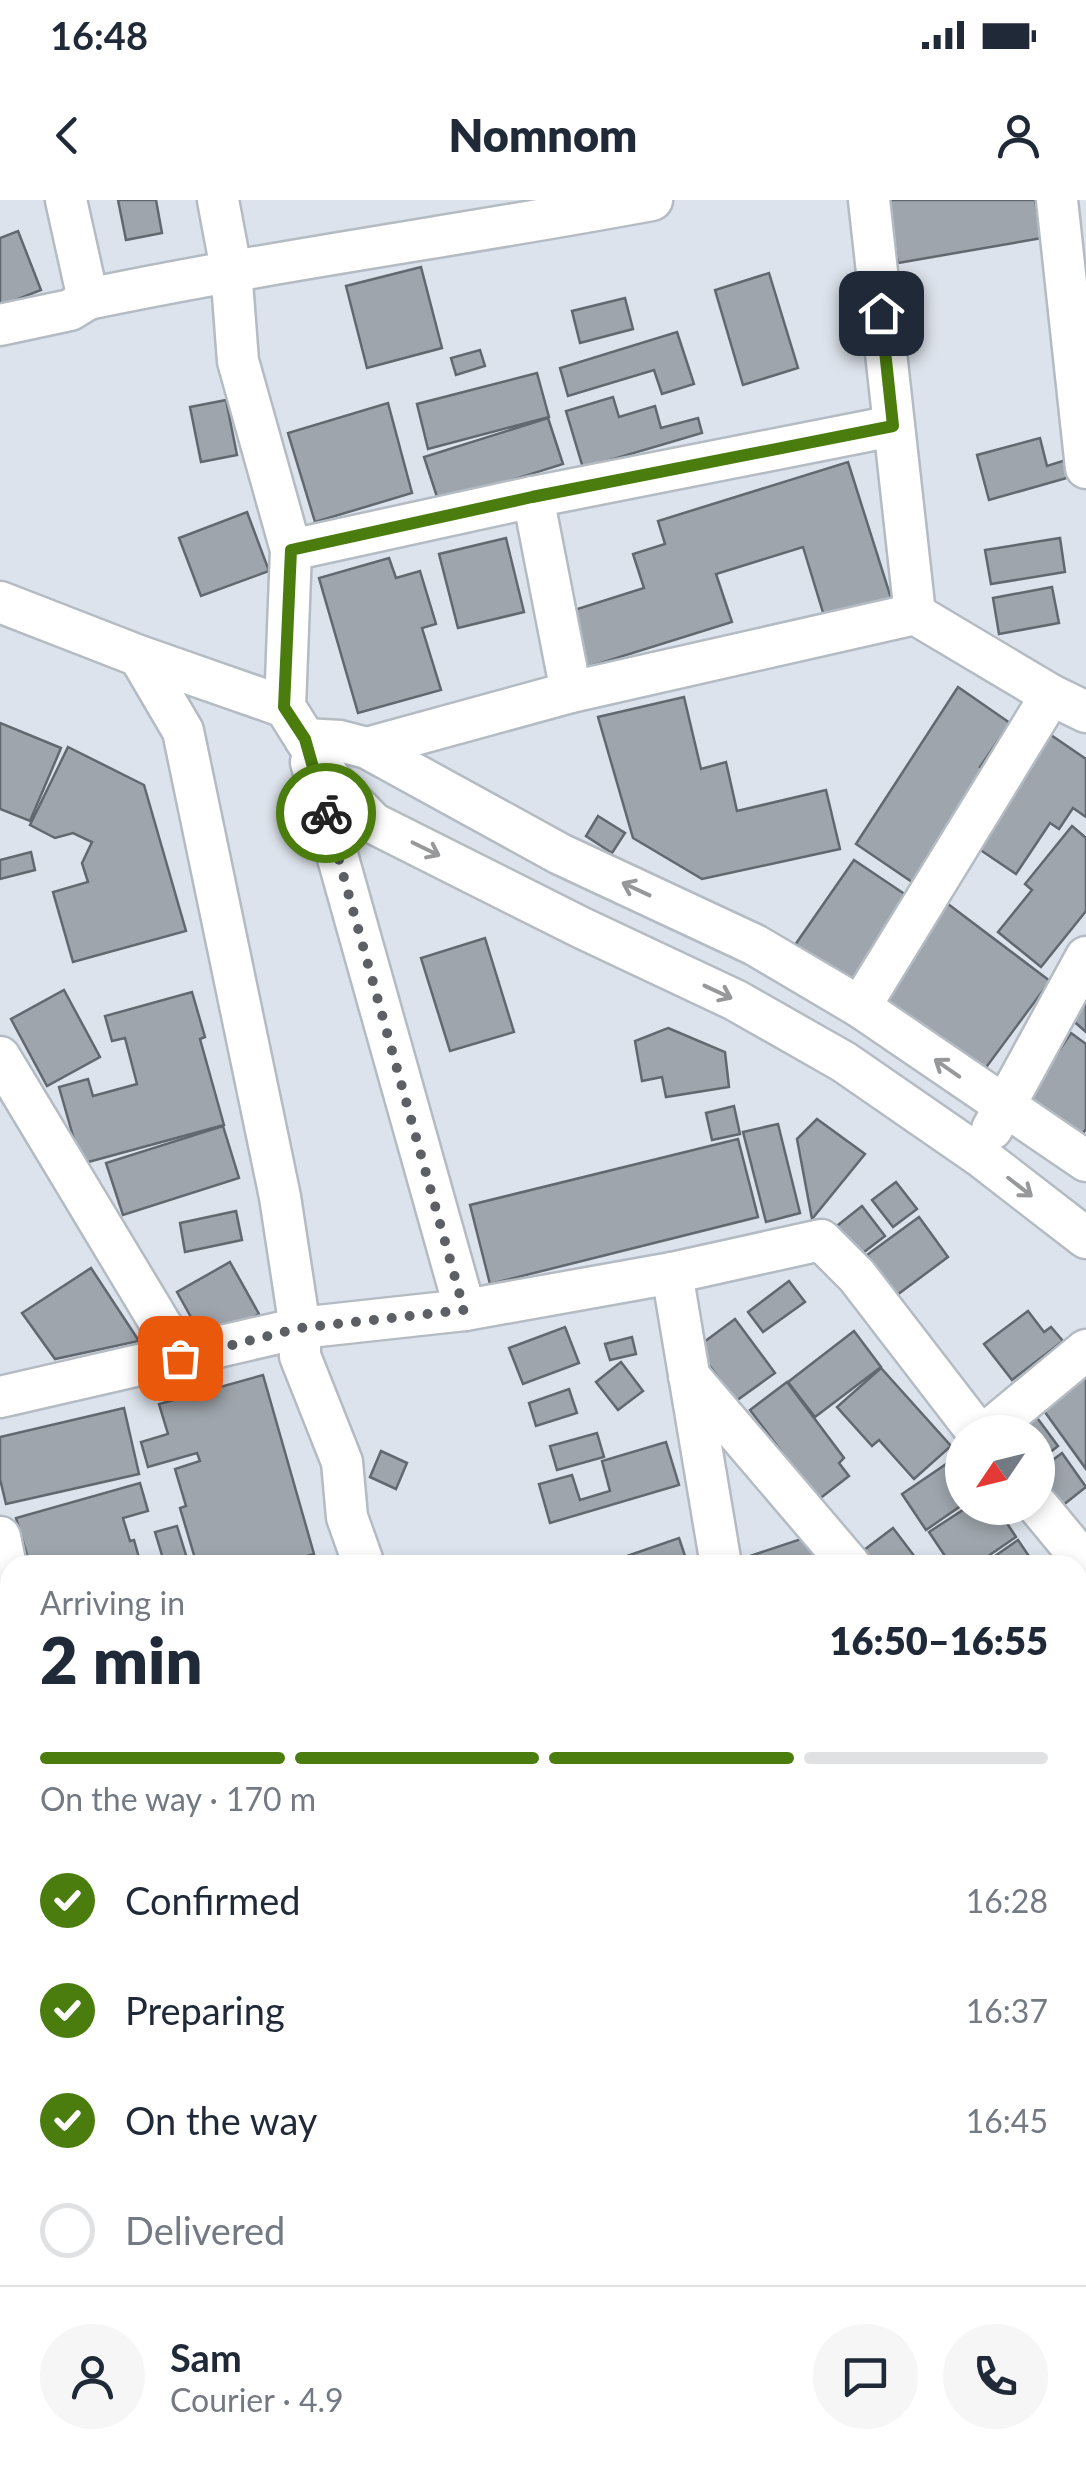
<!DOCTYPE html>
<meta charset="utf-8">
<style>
body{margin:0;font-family:Lato,sans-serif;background:#f6f6f7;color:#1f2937;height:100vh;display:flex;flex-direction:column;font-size:38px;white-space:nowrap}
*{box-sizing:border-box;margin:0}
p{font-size:32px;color:#747a83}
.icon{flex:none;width:55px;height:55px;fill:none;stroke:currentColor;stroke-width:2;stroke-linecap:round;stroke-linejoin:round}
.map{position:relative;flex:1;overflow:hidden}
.drawer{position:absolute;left:0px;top:1355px;width:1088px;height:932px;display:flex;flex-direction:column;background:#fff;border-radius:30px 30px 0 0;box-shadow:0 5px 15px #0003}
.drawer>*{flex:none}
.needle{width:65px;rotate:235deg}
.buttons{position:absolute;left:945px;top:1215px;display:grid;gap:20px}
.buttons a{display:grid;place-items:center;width:110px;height:110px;border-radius:50%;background:#fff;box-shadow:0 5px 15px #0003;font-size:50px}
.pin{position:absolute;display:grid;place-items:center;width:85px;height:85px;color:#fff;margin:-42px;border-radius:20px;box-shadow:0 5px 15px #0006}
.courier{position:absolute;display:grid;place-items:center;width:100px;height:100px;margin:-50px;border:8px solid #4a7d0d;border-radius:50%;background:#fff;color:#222;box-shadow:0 2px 12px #0007}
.summary em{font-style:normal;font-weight:800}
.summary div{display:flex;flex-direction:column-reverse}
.summary{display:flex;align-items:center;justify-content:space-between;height:170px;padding:0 40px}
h1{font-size:65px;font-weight:800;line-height:75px}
.bar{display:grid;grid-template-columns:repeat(4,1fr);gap:15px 10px;align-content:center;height:120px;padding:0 40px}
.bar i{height:12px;border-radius:8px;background:#e0e1e3}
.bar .current{background:#4a7d0d}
.bar p{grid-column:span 4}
.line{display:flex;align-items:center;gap:25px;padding:0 40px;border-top:2px solid #e0e1e3}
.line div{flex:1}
.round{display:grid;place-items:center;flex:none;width:105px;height:105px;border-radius:52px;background:#f6f6f7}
ol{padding:0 40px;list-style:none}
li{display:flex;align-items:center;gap:30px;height:110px}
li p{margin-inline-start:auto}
li .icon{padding:10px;border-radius:50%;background:#4a7d0d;color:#fff;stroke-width:4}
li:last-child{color:#747a83}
li i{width:55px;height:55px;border:5px solid #e0e1e3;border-radius:50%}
.status{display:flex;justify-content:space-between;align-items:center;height:70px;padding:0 50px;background:#fff;direction:ltr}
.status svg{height:28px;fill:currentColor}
header{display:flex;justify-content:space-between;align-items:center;height:130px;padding:0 40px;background:#fff;font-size:45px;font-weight:800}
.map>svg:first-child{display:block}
</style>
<div class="status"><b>16:48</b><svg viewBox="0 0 49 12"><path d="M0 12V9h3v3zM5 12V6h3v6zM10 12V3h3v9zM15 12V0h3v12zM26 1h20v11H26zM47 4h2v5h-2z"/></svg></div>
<header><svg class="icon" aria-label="back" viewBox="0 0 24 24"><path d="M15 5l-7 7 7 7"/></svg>Nomnom<svg class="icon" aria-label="person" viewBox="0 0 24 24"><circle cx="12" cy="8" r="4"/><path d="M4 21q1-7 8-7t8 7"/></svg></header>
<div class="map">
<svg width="1086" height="2286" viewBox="0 0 1086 2286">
<rect width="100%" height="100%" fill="#dde3ec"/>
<g fill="#9ea5ac" stroke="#62686f" stroke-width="2.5">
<polygon points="118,0 156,0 162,33 126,40"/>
<polygon points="887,0 1035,0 1042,38 898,63"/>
<polygon points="18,31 41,90 0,106 0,38"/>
<polygon points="421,67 442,148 367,168 346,86"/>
<polygon points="769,73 798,168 743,185 715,90"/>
<polygon points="625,98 633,129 580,143 572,111"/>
<polygon points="677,132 694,184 662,194 654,170 568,196 560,168"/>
<polygon points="480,150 485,166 456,175 451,158"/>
<polygon points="537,173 549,217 428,249 417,204"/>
<polygon points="613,197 619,217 655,206 661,228 698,218 702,233 583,268 566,211"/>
<polygon points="226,200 237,255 201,262 190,207"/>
<polygon points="388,203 412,293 315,322 288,233"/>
<polygon points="548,218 563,264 439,303 424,257"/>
<polygon points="1040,238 1047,266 1069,259 1074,276 989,300 977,255"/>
<polygon points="848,262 891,398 825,419 803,347 716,374 732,422 588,467 571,411 644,388 633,354 665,344 658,321"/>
<polygon points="247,312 269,371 201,396 179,338"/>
<polygon points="506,338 524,412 458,428 439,354"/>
<polygon points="1060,338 1065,372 991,384 985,350"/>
<polygon points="389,358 396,378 420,371 436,424 422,428 441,490 358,513 319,378"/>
<polygon points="1052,387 1059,423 999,434 993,398"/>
<polygon points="958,487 1010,523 980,567 987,572 915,684 856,644"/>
<polygon points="684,497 701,569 726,562 737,611 826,590 840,649 702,679 633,638 598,517"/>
<polygon points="0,523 61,548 30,621 0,609"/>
<polygon points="1048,533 1086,559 1086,617 1073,608 1059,629 1050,623 1016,674 973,645"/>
<polygon points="68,547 144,585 186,731 73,762 53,692 88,682 82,663 92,642 73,633 55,638 30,625"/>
<polygon points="598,616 625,633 612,653 586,636"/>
<polygon points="1072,626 1086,638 1086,711 1041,767 998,732 1032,690 1025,684"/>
<polygon points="31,652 35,670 0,679 0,660"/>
<polygon points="854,660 912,699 852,784 795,745"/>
<polygon points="948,704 1050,781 976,881 881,800"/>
<polygon points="485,738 514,832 450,851 421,758"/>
<polygon points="64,790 100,857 47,886 11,819"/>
<polygon points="192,792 205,837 200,839 224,925 81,964 59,887 88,879 93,896 137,884 125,838 112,841 105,816"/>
<polygon points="1086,797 1086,832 1069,817"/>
<polygon points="668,828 725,852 729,887 666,897 662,877 642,881 635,841"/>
<polygon points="1071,833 1086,844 1086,929 1081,936 1027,898"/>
<polygon points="734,906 740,934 712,940 706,913"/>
<polygon points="817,919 865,954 812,1019 797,939"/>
<polygon points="778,924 800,1013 766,1022 743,932"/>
<polygon points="223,926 239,978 123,1015 106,963"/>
<polygon points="738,939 758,1017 490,1084 470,1005"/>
<polygon points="896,982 917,1009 893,1027 872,1000"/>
<polygon points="862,1006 885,1036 855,1059 833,1029"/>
<polygon points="236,1011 242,1040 185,1052 180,1023"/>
<polygon points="919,1017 948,1057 897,1095 867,1055"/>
<polygon points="230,1062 259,1114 206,1144 177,1092"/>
<polygon points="91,1068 139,1141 55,1159 22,1113"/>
<polygon points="789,1081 805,1102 763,1132 748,1112"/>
<polygon points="1028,1111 1044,1132 1051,1127 1063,1141 1012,1180 984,1144"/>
<polygon points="735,1119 775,1173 736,1201 696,1148"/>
<polygon points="565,1127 579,1163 523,1184 509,1148"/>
<polygon points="854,1131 881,1167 815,1217 788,1182"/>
<polygon points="632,1137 636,1154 610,1160 605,1144"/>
<polygon points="621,1162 643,1191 618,1210 596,1182"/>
<polygon points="881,1168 951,1246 914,1279 879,1240 872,1246 837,1207"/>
<polygon points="263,1175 314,1354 276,1365 197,1365 180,1308 186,1306 175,1269 200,1261 197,1253 148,1267 141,1242 168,1234 159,1204"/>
<polygon points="1086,1176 1086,1269 1042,1208"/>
<polygon points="787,1182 844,1258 839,1263 849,1276 818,1300 750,1210"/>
<polygon points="569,1189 577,1213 536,1226 529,1203"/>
<polygon points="124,1208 139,1274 6,1304 0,1279 0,1237"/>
<polygon points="1035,1215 1058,1246 1038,1262 1038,1232 1012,1232"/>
<polygon points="597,1233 604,1257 557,1270 550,1246"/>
<polygon points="666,1242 679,1285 550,1323 539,1284 572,1275 580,1300 610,1291 602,1261"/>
<polygon points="381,1251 407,1263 396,1289 370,1277"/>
<polygon points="1062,1253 1086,1287 1057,1310 1038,1285 1038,1271"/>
<polygon points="955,1258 962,1269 962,1305 926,1330 902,1294"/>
<polygon points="140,1283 148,1311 123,1318 130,1341 134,1340 141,1365 30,1365 16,1318"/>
<polygon points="966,1308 997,1308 1016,1337 975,1365 951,1365 929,1332"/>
<polygon points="177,1326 189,1365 165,1365 155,1332"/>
<polygon points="893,1328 921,1365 876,1365 864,1350"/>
<polygon points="810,1336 820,1365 736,1365 735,1361"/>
<polygon points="679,1338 688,1365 601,1365"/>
<polygon points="1018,1340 1035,1365 982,1365"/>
<polygon points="10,1619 10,1669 0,1674 0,1624"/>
<polygon points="1086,1650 1086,1694 1078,1700 1078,1657"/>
<polygon points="10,1738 10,1806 0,1806 0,1741"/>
<polygon points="0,1923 10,1927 10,1971 0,1967"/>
<polygon points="0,1979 10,1991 10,2002 0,2010"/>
<polygon points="10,2167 10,2278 97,2278 93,2286 12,2286 0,2280 0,2187"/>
<polygon points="121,2278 256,2278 252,2286 117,2286"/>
</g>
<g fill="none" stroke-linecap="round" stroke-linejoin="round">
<defs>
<g id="minor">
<path d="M66,0L88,99C275,60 464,35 652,0"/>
<polyline points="218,0 231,69 238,161 291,350 285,507 331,580 373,623 582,728 735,800 844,862 980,956 1086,1038"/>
<polyline points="869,0 915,414 1051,495 1086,512"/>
<polyline points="1057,0 1086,268"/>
<polyline points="0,125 70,110 88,99"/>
<polyline points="291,350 533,297 893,226"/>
<polyline points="0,402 139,456 285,507"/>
<polyline points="139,456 183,531 280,997 300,1128 300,1156 342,1262 347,1317 364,1365"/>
<polyline points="571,492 915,414"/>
<polyline points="305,539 340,541 367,548 560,654 755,745 860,807 1086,961"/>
<polyline points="367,548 571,492 533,297"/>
<polyline points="311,562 465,1110"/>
<polyline points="860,807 1051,495"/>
<polyline points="0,857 181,1158"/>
<polyline points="992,929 1086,757"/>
<polyline points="689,1176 850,1365"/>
<polyline points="0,1197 300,1128 465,1110 672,1073"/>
<polyline points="987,1232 1086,1150"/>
<polyline points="1038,1306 1086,1364"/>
<polyline points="0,1337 10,1386"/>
<polyline points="721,1365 672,1073 821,1040 857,1076 977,1232"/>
<polyline points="1078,1451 1086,1445"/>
<polyline points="1078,1742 1086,1735"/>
<polyline points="0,1827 10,1828"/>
<polyline points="0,2128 10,2103"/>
<polyline points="291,2286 295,2278"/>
</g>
</defs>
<use href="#minor" stroke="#b4bbc3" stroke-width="45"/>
<use href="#minor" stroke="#fff" stroke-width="40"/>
</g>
<defs><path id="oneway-shaft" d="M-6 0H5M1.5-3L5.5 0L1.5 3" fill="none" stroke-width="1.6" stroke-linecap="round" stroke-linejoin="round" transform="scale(2.5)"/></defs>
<g stroke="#979899">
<use href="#oneway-shaft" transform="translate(426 649) rotate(26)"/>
<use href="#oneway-shaft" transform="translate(636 689) rotate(-155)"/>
<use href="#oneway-shaft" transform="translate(718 792) rotate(25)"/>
<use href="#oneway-shaft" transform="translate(947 868) rotate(-145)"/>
<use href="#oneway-shaft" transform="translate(1020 987) rotate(38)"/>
</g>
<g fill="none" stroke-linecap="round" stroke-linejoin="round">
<polyline stroke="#5c6065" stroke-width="10" stroke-dasharray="0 18" points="180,1158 300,1128 464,1110 326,613"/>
<polyline stroke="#4a7d0d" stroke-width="12" points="326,613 305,539 284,507 291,350 532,297 893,226 881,113"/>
</g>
</svg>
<div class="buttons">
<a><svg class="needle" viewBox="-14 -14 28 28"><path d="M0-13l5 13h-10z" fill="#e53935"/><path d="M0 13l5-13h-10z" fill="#747a83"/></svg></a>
</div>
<div class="pin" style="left:180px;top:1158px;background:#ea580c"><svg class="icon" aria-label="bag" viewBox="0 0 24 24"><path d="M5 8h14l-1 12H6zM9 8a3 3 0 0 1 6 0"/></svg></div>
<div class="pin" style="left:881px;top:113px;background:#1f2937"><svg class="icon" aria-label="home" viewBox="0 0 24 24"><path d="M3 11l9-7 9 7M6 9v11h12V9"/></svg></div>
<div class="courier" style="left:326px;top:613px"><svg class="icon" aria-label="bike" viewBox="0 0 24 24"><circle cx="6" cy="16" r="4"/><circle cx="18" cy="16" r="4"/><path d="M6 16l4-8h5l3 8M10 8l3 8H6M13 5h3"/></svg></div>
<section class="drawer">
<div class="summary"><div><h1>2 min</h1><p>Arriving in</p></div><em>16:50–16:55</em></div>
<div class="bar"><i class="current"></i><i class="current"></i><i class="current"></i><i></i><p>On the way · 170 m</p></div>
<ol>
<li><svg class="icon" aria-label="check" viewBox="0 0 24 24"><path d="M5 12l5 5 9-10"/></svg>Confirmed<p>16:28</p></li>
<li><svg class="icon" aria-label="check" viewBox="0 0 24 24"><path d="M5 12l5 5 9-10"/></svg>Preparing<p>16:37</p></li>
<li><svg class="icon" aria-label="check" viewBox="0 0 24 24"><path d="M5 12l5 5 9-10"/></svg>On the way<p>16:45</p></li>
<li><i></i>Delivered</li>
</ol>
<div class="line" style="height:180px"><a class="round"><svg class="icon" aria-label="person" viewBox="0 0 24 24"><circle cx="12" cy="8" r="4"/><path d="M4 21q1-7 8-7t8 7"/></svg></a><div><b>Sam</b><p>Courier · 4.9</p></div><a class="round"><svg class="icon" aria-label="chat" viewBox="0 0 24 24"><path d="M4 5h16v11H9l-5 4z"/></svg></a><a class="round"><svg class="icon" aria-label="phone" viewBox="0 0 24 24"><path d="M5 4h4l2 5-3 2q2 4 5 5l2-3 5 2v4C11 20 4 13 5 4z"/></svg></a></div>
</section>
</div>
